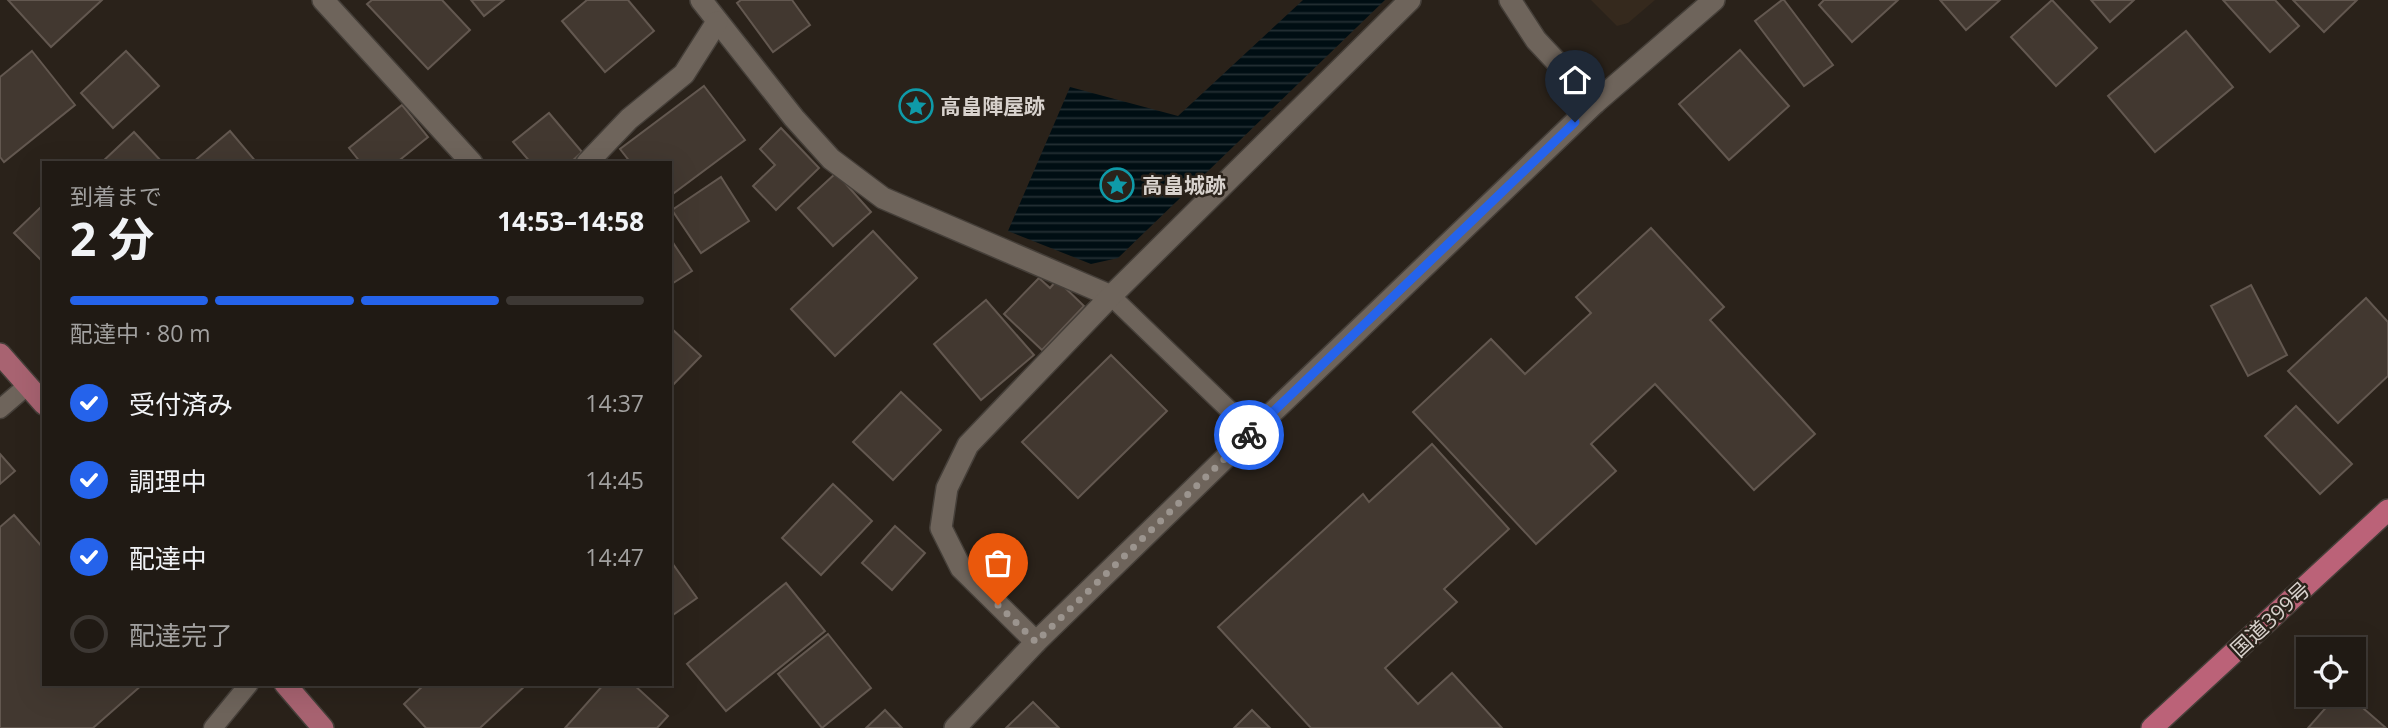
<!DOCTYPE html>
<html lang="ja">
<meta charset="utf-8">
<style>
body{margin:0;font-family:"Open Sans","Noto Sans JP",sans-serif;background:#2d2722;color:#f1f3f6;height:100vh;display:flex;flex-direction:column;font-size:26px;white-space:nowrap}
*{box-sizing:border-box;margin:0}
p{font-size:23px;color:#a2a1a0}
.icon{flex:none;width:38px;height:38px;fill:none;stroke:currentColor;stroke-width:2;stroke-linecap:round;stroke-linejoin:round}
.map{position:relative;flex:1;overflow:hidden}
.details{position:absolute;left:42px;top:161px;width:630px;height:525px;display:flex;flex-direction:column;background:#201a14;border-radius:0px;box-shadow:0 7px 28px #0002,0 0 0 2px #3d3834}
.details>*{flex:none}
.fabs{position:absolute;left:2296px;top:637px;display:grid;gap:14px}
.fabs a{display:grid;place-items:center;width:70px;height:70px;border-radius:0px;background:#201a14;box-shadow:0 7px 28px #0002,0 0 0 2px #3d3834;font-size:35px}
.pin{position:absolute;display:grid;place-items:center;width:60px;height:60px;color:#fff;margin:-72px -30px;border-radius:50% 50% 50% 0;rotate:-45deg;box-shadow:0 0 7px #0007}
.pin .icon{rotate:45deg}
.courier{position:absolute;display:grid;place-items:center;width:70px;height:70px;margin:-35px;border:5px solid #2563eb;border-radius:50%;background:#fff;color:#222;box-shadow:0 2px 9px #0007}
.headline em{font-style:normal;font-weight:700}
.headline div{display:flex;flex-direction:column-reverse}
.headline{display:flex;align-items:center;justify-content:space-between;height:119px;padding:0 28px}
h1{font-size:46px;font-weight:700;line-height:52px}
.bar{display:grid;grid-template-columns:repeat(4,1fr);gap:10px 7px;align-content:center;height:84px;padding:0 28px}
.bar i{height:9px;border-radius:5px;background:#3d3834}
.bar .selected{background:#2563eb}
.bar p{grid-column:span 4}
ol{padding:0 28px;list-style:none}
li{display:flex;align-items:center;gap:21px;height:77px}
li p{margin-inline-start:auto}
li .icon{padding:7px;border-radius:50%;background:#2563eb;color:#fff;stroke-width:4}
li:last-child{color:#a2a1a0}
li i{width:38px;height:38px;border:4px solid #3d3834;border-radius:50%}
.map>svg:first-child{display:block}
</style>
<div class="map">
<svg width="2388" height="728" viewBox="0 0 2388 728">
<defs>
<pattern id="water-rules" width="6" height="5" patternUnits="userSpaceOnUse" patternTransform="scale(1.75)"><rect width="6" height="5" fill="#000e13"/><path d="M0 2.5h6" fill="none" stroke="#243034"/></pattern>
</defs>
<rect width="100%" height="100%" fill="#2a221a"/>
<polygon fill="#35291d" points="1591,0 1655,0 1628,23 1617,26"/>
<polygon fill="url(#water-rules)" points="1303,0 1385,0 1118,258 1091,264 1008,231 1070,87 1178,116"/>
<g fill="#423830" stroke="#635850" stroke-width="2">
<polygon points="8,0 102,0 51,47"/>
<polygon points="372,0 442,0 470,30 428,69 367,4"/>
<polygon points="471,0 504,0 484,16"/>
<polygon points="587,0 628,0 654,31 605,72 562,21"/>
<polygon points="741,0 792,0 810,25 773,52 737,3"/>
<polygon points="1782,0 1784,0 1833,65 1804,86 1755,21"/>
<polygon points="1824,0 1898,0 1852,42 1819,5"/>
<polygon points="1940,0 2000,0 1966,30"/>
<polygon points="2052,0 2097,48 2056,86 2011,37"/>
<polygon points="2091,0 2134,0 2110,22"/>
<polygon points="2223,0 2275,0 2299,26 2270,52"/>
<polygon points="2293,0 2357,0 2324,32"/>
<polygon points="2186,31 2233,87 2155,152 2108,96"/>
<polygon points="1740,50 1789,106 1729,160 1679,104"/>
<polygon points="32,51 75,105 4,162 0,157 0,77"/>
<polygon points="126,51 159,86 113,128 81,93"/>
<polygon points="704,86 745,140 670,196 670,163 631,163 620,149"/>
<polygon points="402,105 428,137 396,163 361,163 349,148"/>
<polygon points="549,113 582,152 570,163 531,163 513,142"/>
<polygon points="781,128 819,168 776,210 753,186 775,165 760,149"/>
<polygon points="230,131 257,163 192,163"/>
<polygon points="134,132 163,163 101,163"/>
<polygon points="836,173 871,212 833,246 798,208"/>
<polygon points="721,177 749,221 701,253 672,210"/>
<polygon points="44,204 44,263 14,233"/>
<polygon points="1651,228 1724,307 1710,320 1815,434 1754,490 1655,384 1591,444 1616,471 1536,544 1413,412 1491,339 1525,374 1591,313 1576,297"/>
<polygon points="873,231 917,278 835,356 791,309"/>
<polygon points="670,238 692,271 670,285"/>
<polygon points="1039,278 1050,288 1057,280 1084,306 1042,350 1004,314"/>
<polygon points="2251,285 2287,355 2248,376 2211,306"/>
<polygon points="2366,298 2388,322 2388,376 2338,423 2288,371"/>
<polygon points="986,300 1034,355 981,400 934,344"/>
<polygon points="670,327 701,356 670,388"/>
<polygon points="1111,355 1167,411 1078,498 1022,442"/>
<polygon points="901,392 941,430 893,480 853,442"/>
<polygon points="2296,406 2352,464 2320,494 2265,436"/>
<polygon points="1432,444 1509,529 1444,589 1457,602 1385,668 1418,704 1452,673 1502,728 1311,728 1218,627 1363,494 1369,502"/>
<polygon points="0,454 15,471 0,484"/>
<polygon points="833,484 872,521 821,575 782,538"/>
<polygon points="14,515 44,549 44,684 143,684 93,728 0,728 0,527"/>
<polygon points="895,526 925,553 892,590 862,563"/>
<polygon points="672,563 697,598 670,617 670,564"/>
<polygon points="786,583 825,631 726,711 687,664"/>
<polygon points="828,634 871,688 822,728 778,674"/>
<polygon points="425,684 527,684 480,728 426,728 404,704"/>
<polygon points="604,684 633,684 668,716 657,728 565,728"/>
<polygon points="2337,695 2348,695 2386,728 2308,728"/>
<polygon points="1033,702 1059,728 1006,728"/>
<polygon points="885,710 902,728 866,728"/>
<polygon points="1252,710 1270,728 1234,728"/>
</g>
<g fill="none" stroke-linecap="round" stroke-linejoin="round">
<defs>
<g id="service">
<polyline points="1111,296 1252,432"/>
<polyline points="0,409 28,385"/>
<polyline points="213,728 249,684"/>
</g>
<g id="minor">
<polyline points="323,0 472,163"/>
<polyline points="701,0 794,118 831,159 883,198 1111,296"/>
<polyline points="1510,0 1536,40 1595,103"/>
<polyline points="587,163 629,119 684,74 717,22"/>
<polyline points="1036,642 961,568 941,528 947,488 968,445 1111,296 1410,0"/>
</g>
<polyline id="tertiary" points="955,728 1036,642 1252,432 1595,103 1714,0"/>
<g id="primary">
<polyline points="0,354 44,404"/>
<polyline points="285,684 323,728"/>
</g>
<polyline id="trunk" points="2152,728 2388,510"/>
</defs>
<use href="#service" stroke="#453f39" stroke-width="21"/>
<use href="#minor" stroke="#453f39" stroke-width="24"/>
<use href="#tertiary" stroke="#453f39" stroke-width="24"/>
<use href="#primary" stroke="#453f39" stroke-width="24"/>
<use href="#trunk" stroke="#453f39" stroke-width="24"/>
<use href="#service" stroke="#6e645b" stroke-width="18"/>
<use href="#minor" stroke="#6e645b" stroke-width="21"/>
<use href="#tertiary" stroke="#6e645b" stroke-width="21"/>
<use href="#primary" stroke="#a86371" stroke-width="21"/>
<use href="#trunk" stroke="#bb6278" stroke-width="21"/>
</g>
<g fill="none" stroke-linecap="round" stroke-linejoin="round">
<polyline stroke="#9b948e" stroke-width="7" stroke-dasharray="0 12.6" points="998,605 1036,642 1249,435"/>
<polyline stroke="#2563eb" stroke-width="9" points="1249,435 1575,122"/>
</g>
<defs>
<symbol id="sight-ring" viewBox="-11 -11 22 22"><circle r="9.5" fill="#2a221a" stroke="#0f9aa8" stroke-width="1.5"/><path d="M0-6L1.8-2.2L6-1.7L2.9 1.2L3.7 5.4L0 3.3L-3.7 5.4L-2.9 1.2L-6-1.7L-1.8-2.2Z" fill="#0f9aa8"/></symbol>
</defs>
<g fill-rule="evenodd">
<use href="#sight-ring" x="897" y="87" width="38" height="38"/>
<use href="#sight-ring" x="1098" y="166" width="38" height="38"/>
</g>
<g text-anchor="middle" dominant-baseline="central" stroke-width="5" stroke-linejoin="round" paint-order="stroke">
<g font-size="21" font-weight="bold" fill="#d8d2cd" stroke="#2a221a" text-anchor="start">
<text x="940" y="106">高畠陣屋跡</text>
<text x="1142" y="185">高畠城跡</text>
</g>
<g font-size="21" fill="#d8d2cd" stroke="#2a221a">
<text transform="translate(2270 619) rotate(-43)">国道399号</text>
</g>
</g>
</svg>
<div class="fabs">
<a><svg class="icon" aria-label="locate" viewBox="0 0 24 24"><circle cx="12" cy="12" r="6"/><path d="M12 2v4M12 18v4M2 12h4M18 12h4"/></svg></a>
</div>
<div class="pin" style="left:998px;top:605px;background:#ea580c"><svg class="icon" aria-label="bag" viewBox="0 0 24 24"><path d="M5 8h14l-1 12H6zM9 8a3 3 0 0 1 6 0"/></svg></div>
<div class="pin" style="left:1575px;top:122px;background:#1f2937"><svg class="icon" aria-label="home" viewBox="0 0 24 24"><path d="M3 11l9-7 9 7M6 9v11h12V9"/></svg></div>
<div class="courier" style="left:1249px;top:435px"><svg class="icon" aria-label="bike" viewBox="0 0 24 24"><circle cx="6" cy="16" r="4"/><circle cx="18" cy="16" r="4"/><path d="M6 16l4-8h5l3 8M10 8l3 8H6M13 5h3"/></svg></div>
<section class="details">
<div class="headline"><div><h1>2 分</h1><p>到着まで</p></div><em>14:53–14:58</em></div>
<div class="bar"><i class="selected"></i><i class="selected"></i><i class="selected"></i><i></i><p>配達中 · 80 m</p></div>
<ol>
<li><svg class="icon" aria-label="check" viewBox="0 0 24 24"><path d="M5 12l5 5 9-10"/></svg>受付済み<p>14:37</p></li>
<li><svg class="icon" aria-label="check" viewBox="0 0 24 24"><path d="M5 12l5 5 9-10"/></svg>調理中<p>14:45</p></li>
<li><svg class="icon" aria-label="check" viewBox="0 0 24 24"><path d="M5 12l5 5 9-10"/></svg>配達中<p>14:47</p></li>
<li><i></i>配達完了</li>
</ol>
</section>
</div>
